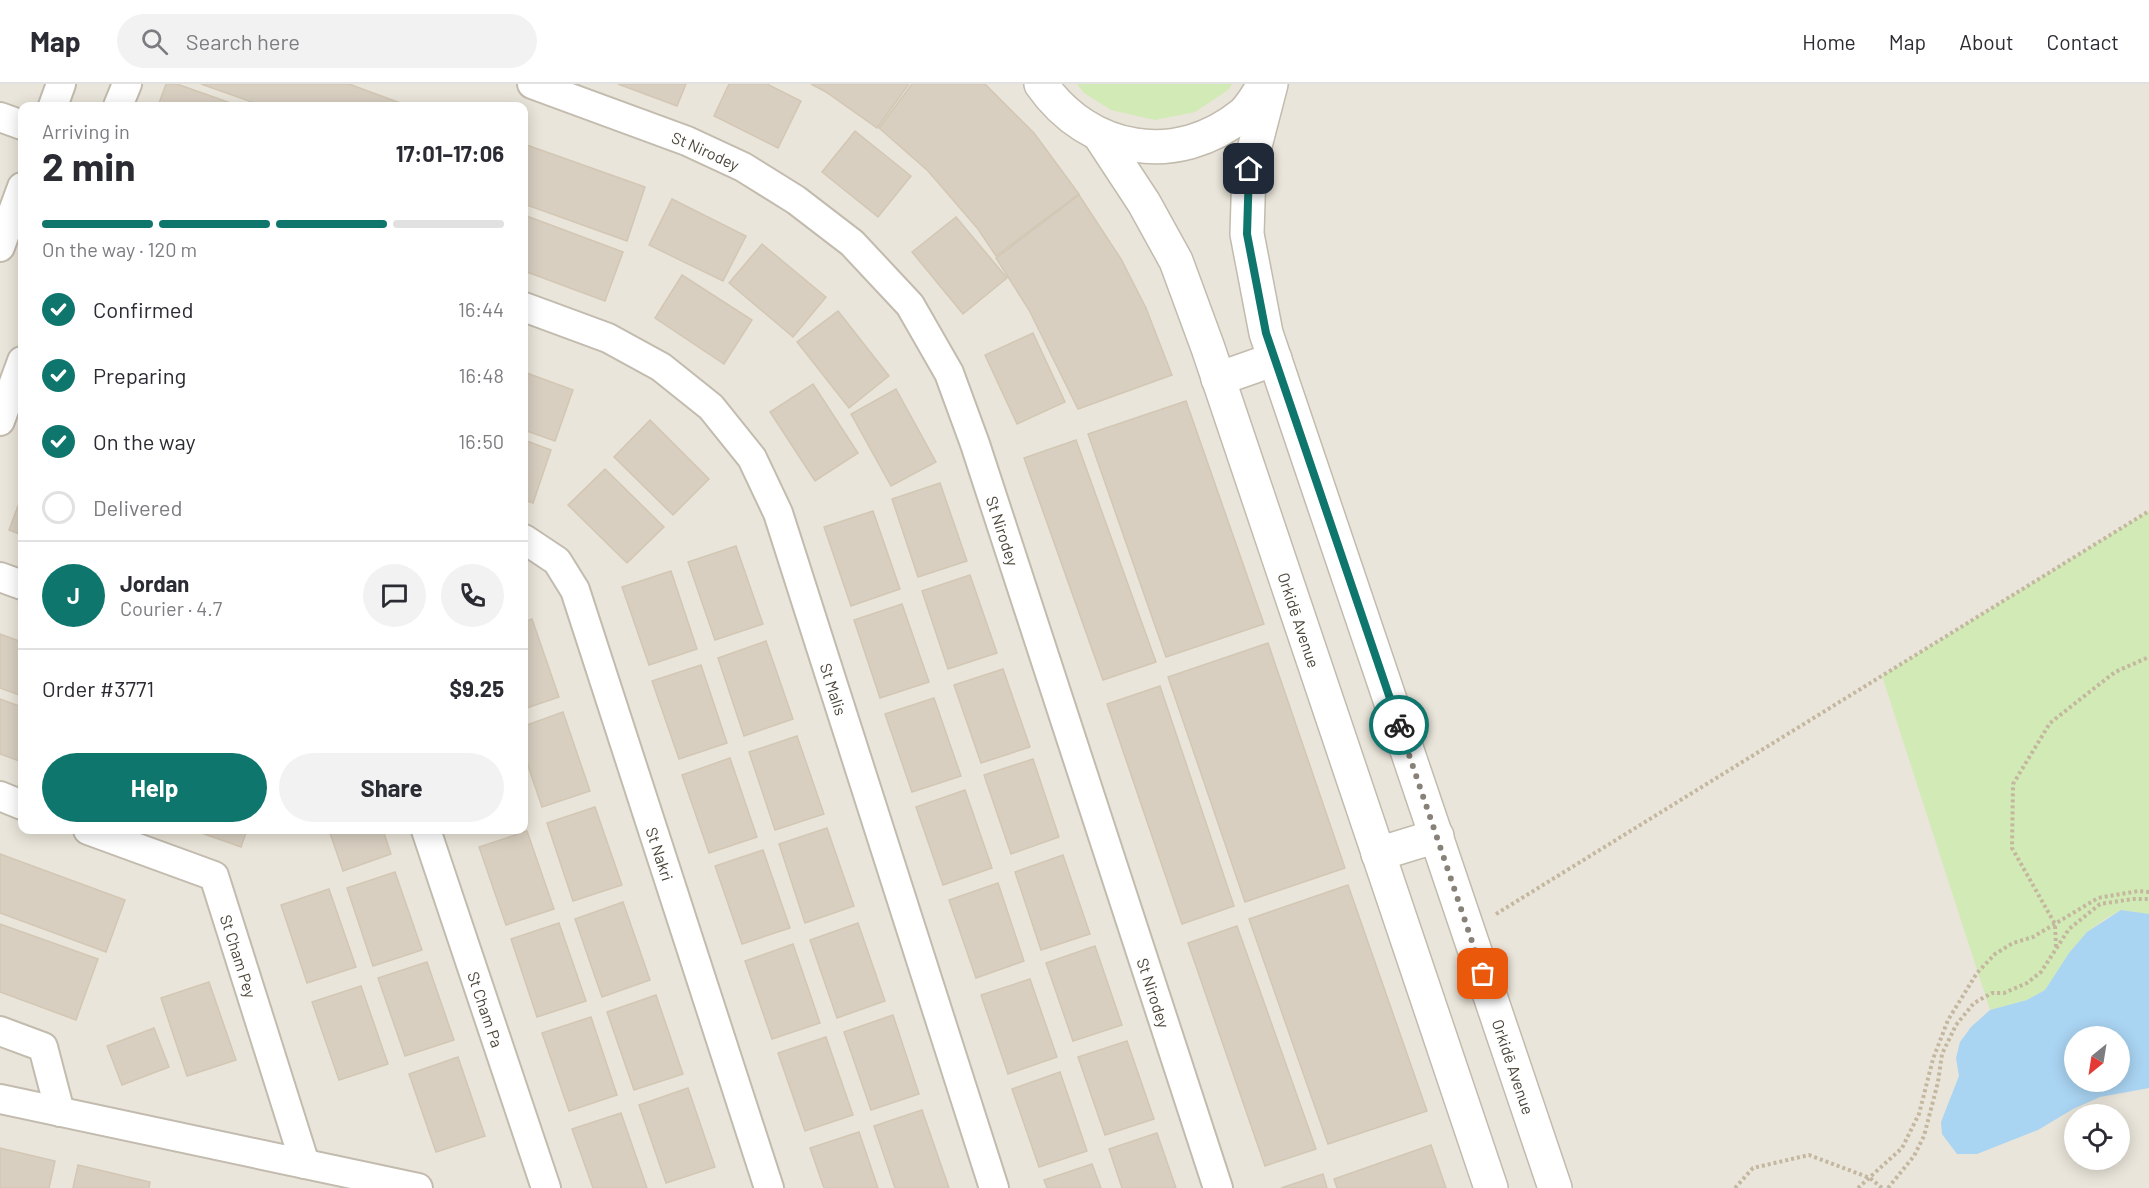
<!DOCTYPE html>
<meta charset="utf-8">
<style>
body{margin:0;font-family:Barlow,sans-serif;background:#f2f2f3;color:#2b2b33;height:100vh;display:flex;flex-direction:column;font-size:22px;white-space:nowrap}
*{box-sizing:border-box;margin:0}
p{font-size:20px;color:#7c7c81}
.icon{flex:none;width:33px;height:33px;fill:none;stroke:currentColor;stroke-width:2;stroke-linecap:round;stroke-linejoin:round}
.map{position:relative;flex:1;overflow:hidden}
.details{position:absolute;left:18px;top:18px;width:510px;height:732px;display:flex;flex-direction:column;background:#fff;border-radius:12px;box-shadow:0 3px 15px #0003}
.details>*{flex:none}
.needle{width:39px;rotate:210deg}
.tools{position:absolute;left:2064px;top:942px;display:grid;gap:12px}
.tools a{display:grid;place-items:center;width:66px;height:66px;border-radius:50%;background:#fff;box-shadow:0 3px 15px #0003;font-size:30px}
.pin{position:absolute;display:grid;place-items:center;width:51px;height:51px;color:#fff;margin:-26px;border-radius:12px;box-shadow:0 3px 9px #0006}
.courier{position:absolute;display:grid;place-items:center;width:60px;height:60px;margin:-30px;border:4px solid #0f766e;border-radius:50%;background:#fff;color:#222;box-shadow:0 2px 8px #0007}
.summary em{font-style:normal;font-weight:700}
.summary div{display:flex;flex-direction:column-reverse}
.summary{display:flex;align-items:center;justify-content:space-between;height:102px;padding:0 24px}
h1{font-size:39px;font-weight:700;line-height:45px}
.bar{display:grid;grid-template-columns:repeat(4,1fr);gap:9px 6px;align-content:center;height:72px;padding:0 24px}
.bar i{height:8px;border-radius:4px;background:#e1e1e2}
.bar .on{background:#0f766e}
.bar p{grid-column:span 4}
.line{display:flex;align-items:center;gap:15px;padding:0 24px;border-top:2px solid #e1e1e2}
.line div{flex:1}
.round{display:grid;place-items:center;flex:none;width:63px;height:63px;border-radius:32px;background:#f2f2f3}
ol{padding:0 24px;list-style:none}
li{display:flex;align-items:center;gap:18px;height:66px}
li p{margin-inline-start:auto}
li .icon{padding:6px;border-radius:50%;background:#0f766e;color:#fff;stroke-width:4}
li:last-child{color:#7c7c81}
li i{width:33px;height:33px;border:3px solid #e1e1e2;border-radius:50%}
.cta{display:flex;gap:12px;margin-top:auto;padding:12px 24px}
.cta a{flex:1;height:69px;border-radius:36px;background:#0f766e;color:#fff;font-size:24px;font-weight:700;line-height:69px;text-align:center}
.cta a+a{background:#f2f2f3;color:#2b2b33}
header{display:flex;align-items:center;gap:36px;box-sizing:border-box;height:84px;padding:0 30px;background:#fff;border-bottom:2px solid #e1e1e2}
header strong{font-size:28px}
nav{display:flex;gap:33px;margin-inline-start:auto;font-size:21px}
.search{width:420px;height:54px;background:#f2f2f3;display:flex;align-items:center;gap:15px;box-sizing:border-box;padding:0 21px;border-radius:33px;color:#7c7c81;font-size:22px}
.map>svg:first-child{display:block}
</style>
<header>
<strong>Map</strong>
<div class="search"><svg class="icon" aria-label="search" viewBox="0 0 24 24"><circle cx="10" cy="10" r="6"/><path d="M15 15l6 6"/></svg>Search here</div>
<nav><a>Home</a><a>Map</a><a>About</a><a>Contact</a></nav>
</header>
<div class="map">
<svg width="2149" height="1104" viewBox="0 0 2149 1104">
<rect width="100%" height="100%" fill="#f6f3ec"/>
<path fill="#eae5da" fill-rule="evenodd" d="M0,0H2149V1104H0ZM22,22H524V746H22ZM2074,952H2120V998H2074ZM2074,1030H2120V1076H2074Z"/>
<g fill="#d2eab5">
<polygon points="1077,0 1232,0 1228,6 1195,28 1155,36 1111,26 1084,9"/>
<polygon points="2149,427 2149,830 2121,826 2105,835 2087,848 2069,869 2045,906 2027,916 1990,926 1882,592"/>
</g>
<path fill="#a9d4f2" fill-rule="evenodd" d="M2121,826L2149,830V1004L2100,1013L2073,1025L2038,1046L1977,1070H1957L1942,1050L1941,1038L1959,992L1956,974L1960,958L1971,943L1990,926L2027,916L2045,906L2069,869L2087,848ZM2074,952H2120V998H2074Z"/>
<g fill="#d8cfc1" stroke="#d3c7b4" stroke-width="1.5">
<polygon points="166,0 177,0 239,22 158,22"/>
<polygon points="201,0 349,0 406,21 406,22 263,22"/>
<polygon points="618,0 686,0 677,22"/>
<polygon points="729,0 767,0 801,17 778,64 714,32"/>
<polygon points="811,0 909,0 877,44 826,8"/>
<polygon points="912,0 985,0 1034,49 1079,110 996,172 978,145 928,87 879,44"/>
<polygon points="855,47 911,92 878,133 822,88"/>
<polygon points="524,60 645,103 627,157 524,120"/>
<polygon points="1079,111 1121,175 1146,224 1172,291 1078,325 1029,226 996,174"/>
<polygon points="672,115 746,152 723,197 649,161"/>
<polygon points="524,131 623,168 605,217 524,187"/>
<polygon points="956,133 1007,194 963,230 912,168"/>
<polygon points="762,160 826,213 793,253 729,199"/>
<polygon points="682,191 752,236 724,280 655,234"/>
<polygon points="838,227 889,292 849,324 797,258"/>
<polygon points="1033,249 1065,318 1017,340 985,271"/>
<polygon points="524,288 573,306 555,357 524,346"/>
<polygon points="813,300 858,369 815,397 770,328"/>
<polygon points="896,305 936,378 891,402 851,330"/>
<polygon points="1186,317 1264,540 1166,573 1088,350"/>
<polygon points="650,336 709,395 673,431 614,373"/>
<polygon points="524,356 551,366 533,419 524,416"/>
<polygon points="1076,356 1156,578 1103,596 1024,374"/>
<polygon points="605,385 664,443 627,479 568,421"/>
<polygon points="940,399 967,477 918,493 892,415"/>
<polygon points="22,411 22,451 9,446"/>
<polygon points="873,427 900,505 851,522 824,443"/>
<polygon points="736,462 763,540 715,556 688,478"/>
<polygon points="671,487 697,565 649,581 622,503"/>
<polygon points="970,491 997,569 948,585 922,507"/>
<polygon points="902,520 929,598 880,614 854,536"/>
<polygon points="532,535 559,613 524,625 524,538"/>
<polygon points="0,550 22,558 22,612 0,604"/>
<polygon points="766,557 793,635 744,652 718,574"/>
<polygon points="1268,559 1345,784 1245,818 1168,593"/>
<polygon points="701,581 727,659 679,675 652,597"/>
<polygon points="1003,585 1030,663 981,679 954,601"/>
<polygon points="1160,602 1234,822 1182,840 1107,620"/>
<polygon points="934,614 961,692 912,708 885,630"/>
<polygon points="0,615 22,623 22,678 0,670"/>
<polygon points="563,628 590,707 542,723 524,670 524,642"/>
<polygon points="797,652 824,730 775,746 749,668"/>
<polygon points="730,674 757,753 709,769 682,691"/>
<polygon points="1033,675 1059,753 1011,770 984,691"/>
<polygon points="965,706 992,784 943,801 916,723"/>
<polygon points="595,723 622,801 573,817 547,739"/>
<polygon points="827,744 854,822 805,839 779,760"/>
<polygon points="193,746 247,746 241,763"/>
<polygon points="329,746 383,746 391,770 343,787"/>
<polygon points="527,747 554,825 506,841 479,763"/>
<polygon points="763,766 790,844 742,860 715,782"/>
<polygon points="0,770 125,816 106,868 0,829"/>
<polygon points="1063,771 1090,850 1041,866 1015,788"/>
<polygon points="395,788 422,866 373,882 347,804"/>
<polygon points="998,799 1024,877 976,894 949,816"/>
<polygon points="1348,801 1427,1027 1328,1060 1249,835"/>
<polygon points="329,805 356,883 307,899 281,821"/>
<polygon points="623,818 650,896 602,913 575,835"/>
<polygon points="559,839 586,917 537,933 511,855"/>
<polygon points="858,839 885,917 837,934 810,856"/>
<polygon points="0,840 98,875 76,936 0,908"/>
<polygon points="1237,842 1316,1065 1265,1082 1188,859"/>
<polygon points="793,860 820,939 772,955 745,877"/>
<polygon points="1095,862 1122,941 1073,957 1046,879"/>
<polygon points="427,878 454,956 405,972 378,894"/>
<polygon points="1030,895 1057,973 1008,990 981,911"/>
<polygon points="209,898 236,976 187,992 161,914"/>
<polygon points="361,902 388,980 339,996 312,918"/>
<polygon points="656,911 683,990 634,1006 607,928"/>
<polygon points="893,931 919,1010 871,1026 844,948"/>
<polygon points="591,933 617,1011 569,1027 542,949"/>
<polygon points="154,944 169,983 122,1001 107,962"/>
<polygon points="826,953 853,1031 805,1047 778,969"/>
<polygon points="1127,957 1154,1035 1105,1051 1078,973"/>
<polygon points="458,973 485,1052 436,1068 409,990"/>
<polygon points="1060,988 1087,1067 1039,1083 1012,1005"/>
<polygon points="688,1004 715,1083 666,1099 639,1021"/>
<polygon points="922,1026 949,1104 895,1104 874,1042"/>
<polygon points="621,1029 647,1104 593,1104 572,1045"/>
<polygon points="859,1048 878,1104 824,1104 810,1064"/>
<polygon points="1157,1049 1176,1104 1122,1104 1109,1065"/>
<polygon points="1431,1061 1446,1104 1337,1104 1334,1095"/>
<polygon points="0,1064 55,1077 49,1104 0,1104"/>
<polygon points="1092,1080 1101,1104 1047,1104 1044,1096"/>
<polygon points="78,1081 150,1098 149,1104 73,1104"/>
<polygon points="1323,1090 1327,1104 1281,1104"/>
</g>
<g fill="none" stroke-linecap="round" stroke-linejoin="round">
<defs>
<g id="minor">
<path id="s1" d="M532,0L687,57L743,83L796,116L852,159L910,221L949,289L975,360L1218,1104"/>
<polyline points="53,22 61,0"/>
<polyline points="118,22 127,0"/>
<polyline points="0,33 22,41"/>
<polyline points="0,163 22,103"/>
<path id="s2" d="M524,223L608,254L661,283L711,323L752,374L778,429L994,1104"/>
<polyline points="0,337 22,277"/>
<path id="s3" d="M524,455L557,477L575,506L769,1104"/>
<polyline points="0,493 22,501"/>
<polyline points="0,712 22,721"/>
<path id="s4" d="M88,746L214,792L305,1080"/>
<path id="s5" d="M426,746L546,1104"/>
<polyline points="0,947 43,963 60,1028"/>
<polyline points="0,1015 418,1104"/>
</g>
<g id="tertiary">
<path d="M1041,0C1089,69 1177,84 1243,30C1252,22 1258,9 1265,0"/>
<path id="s6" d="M1271,0L1249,85L1247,150L1266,249L1555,1104"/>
<path id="s7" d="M1100,52L1144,119L1176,177L1208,264L1491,1104"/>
<polyline points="1218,295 1275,275"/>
<polyline points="1378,770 1437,752"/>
</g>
</defs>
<use href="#minor" stroke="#c2bbae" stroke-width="32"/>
<use href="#tertiary" stroke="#c2bbae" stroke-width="36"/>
<g stroke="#c4b79f" stroke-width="4" stroke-dasharray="3 3" stroke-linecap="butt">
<polyline points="1496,830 2149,427"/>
<polyline points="2056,863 2055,840 2012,764 2013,700 2050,639 2115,588 2149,573"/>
<polyline points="1735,1104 1753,1084 1809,1071 1870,1094 1882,1104"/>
<polyline points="1858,1104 1902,1064 1919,1030 1933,975 1948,936 1977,889 1995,870 2013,859 2033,853 2098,814 2138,807 2149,808"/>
<polyline points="1888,1104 1914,1072 1924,1052 1938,998 1942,970 1956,941 1974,919 1992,909 2004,909 2027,899 2041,888 2069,845 2100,820 2133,815 2149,815"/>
</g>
<use href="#minor" stroke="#fff" stroke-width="28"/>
<use href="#tertiary" stroke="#fff" stroke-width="33"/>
</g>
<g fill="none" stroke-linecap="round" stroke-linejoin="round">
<polyline stroke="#878178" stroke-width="6" stroke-dasharray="0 10.8" points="1399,641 1483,890"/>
<polyline stroke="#0f766e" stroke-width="8" points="1249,85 1247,150 1266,249 1399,641"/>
</g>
<g text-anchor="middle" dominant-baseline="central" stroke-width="6" stroke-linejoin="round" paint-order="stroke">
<g font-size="16" fill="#4b4439" stroke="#fff">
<text stroke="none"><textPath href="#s1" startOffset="186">St Nirodey</textPath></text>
<text stroke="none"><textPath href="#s1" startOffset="690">St Nirodey</textPath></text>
<text stroke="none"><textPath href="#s7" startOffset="526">Orkidē Avenue</textPath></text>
<text stroke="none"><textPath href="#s2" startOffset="525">St Malis</textPath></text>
<text stroke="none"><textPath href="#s3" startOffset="351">St Nakri</textPath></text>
<text stroke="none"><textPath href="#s4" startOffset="218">St Cham Pey</textPath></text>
<text stroke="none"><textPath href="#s1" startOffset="1176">St Nirodey</textPath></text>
<text stroke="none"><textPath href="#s5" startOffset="189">St Cham Pa</textPath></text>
<text stroke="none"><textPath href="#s6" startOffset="1028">Orkidē Avenue</textPath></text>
</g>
</g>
</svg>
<div class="tools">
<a><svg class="needle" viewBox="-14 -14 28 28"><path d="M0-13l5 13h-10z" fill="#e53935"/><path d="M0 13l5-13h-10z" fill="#7c7c81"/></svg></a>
<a><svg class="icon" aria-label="locate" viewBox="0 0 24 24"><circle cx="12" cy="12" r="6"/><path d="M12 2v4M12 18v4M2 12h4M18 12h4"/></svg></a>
</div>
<div class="pin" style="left:1483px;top:890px;background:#ea580c"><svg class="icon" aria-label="bag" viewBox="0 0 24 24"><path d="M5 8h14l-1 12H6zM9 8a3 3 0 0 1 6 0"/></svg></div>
<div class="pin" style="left:1249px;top:85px;background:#1f2937"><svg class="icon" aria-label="home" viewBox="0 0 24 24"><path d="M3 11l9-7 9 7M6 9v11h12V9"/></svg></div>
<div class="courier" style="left:1399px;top:641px"><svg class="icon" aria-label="bike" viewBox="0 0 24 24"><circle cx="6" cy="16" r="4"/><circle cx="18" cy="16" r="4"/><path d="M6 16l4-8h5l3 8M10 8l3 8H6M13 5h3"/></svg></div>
<section class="details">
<div class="summary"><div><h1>2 min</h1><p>Arriving in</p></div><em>17:01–17:06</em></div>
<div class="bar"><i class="on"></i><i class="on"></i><i class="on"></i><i></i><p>On the way · 120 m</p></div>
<ol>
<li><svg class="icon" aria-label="check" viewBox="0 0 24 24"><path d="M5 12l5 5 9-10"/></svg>Confirmed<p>16:44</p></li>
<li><svg class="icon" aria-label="check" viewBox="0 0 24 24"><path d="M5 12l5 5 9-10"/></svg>Preparing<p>16:48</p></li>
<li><svg class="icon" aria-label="check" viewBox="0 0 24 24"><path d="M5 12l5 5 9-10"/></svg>On the way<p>16:50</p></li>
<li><i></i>Delivered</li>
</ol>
<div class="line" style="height:108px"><b class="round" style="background:#0f766e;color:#fff">J</b><div><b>Jordan</b><p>Courier · 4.7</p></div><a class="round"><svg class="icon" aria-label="chat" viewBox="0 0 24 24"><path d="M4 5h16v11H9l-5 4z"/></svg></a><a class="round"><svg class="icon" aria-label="phone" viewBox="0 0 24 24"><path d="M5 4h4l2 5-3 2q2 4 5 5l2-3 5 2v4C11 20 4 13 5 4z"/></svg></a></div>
<div class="line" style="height:78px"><div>Order #3771</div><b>$9.25</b></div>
<div class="cta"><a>Help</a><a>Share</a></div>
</section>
</div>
